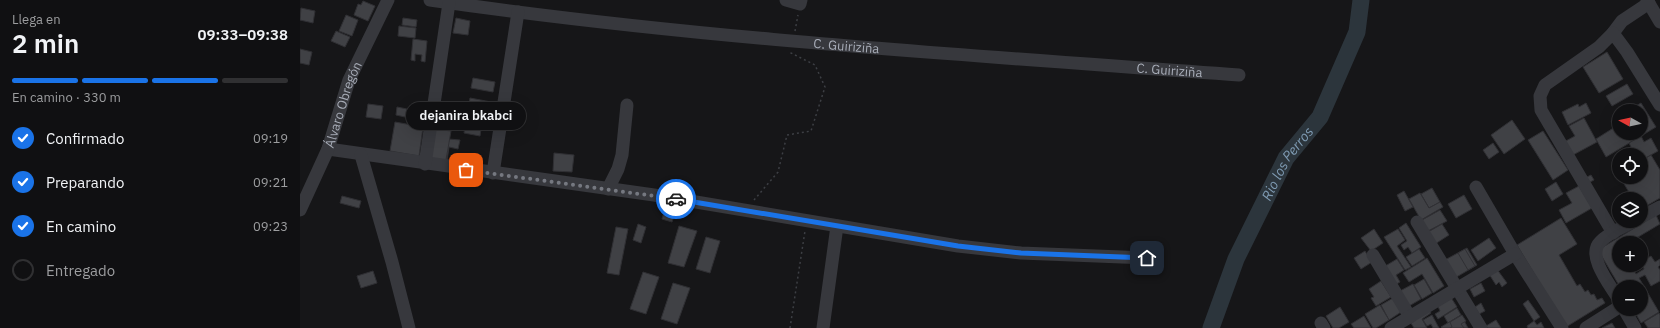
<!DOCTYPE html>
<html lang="es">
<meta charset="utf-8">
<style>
body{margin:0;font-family:"IBM Plex Sans",sans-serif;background:#19191b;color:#f1f3f6;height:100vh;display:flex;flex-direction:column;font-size:15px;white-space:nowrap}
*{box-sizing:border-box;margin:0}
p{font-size:13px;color:#9c9d9f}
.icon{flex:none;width:22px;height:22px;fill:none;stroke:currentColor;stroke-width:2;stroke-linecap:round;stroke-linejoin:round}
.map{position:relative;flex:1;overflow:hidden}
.details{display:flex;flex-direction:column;background:#101012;width:300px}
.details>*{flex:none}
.needle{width:26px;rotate:278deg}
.tools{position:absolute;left:1312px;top:104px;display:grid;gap:8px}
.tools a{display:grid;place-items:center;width:36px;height:36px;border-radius:50%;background:#101012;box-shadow:0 4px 16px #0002,0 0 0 1px #303032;font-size:20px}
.pin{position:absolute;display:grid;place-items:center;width:34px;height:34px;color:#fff;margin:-17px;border-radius:8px;box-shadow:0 2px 6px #0006}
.courier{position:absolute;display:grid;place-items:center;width:40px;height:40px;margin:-20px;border:3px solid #1a73e8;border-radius:50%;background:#fff;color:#222;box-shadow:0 1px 5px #0007}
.bubble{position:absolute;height:28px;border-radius:14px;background:#101012;box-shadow:0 4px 16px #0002,0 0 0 1px #303032;font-size:13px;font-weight:600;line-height:28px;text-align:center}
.overview em{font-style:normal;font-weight:600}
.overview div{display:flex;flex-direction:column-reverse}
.overview{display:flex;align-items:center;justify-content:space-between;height:68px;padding:0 12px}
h1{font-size:26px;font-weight:600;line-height:30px}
.bar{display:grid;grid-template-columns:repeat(4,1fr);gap:6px 4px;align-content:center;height:48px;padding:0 12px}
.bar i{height:5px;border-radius:3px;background:#303032}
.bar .active{background:#1a73e8}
.bar p{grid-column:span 4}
ol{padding:0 12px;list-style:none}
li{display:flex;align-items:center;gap:12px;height:44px}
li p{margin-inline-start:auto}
li .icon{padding:4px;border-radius:50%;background:#1a73e8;color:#fff;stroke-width:4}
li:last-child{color:#9c9d9f}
li i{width:22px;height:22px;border:2px solid #303032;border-radius:50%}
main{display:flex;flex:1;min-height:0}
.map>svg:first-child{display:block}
</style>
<main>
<section class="details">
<div class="overview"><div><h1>2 min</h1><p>Llega en</p></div><em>09:33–09:38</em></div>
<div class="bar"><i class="active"></i><i class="active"></i><i class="active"></i><i></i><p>En camino · 330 m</p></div>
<ol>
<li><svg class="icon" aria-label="check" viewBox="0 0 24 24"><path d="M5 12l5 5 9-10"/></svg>Confirmado<p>09:19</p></li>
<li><svg class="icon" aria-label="check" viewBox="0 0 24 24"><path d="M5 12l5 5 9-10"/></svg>Preparando<p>09:21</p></li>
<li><svg class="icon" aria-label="check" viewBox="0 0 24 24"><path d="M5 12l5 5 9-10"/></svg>En camino<p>09:23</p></li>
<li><i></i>Entregado</li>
</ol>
</section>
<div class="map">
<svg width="1360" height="328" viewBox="0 0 1360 328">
<rect width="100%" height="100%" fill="#161618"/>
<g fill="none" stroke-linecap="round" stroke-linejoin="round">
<path stroke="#2c353c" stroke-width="17" id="s1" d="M911,328L936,259L986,158L1020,117L1057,32L1061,0"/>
</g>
<g fill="#404145" stroke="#303034">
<polygon points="63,1 75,6 68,21 54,15 58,4 61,5"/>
<polygon points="1,8 15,11 13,23 0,20"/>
<polygon points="46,15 58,20 52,36 39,31"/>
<polygon points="103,18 117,20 116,27 102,25"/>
<polygon points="156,18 170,21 168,35 153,33"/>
<polygon points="99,26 116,28 115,38 98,36"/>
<polygon points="36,31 50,37 45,47 31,41"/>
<polygon points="113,39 127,41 125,62 121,61 122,55 115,54 115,61 111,60"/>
<polygon points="0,49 12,52 9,65 0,63"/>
<polygon points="1307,52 1323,79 1299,93 1283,67"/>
<polygon points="173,78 195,82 193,92 171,88"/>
<polygon points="1327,84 1333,94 1312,106 1306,96"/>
<polygon points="170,98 191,102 189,113 168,110"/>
<polygon points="1286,103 1291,113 1268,125 1262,112 1278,104 1279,107"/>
<polygon points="1341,103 1356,127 1306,157 1296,139 1315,127 1311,121 1319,116 1319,133 1341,133 1341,111 1327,111"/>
<polygon points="68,104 83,106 81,119 66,117"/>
<polygon points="97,107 107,109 105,117 96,115"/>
<polygon points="1284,118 1297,142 1271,156 1264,142 1275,136 1269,126"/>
<polygon points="166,120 182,123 180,136 164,133"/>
<polygon points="1212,120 1225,139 1204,154 1191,135"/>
<polygon points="95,122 123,127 119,156 90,151"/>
<polygon points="133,128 150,130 149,139 160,140 158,149 149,147 147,161 129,158"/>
<polygon points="135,129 151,131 146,160 131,158"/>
<polygon points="1243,131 1268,170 1253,180 1228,140"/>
<polygon points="1341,136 1344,142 1351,138 1358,151 1342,160 1338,151 1334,153 1329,143"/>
<polygon points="1193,143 1199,152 1189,159 1183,150"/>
<polygon points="254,153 274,155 272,172 253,171"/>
<polygon points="1351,155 1360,170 1360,198 1341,209 1341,199 1333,199 1320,177 1341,177 1341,161"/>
<polygon points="1291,175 1294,180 1288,183 1285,178"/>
<polygon points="1256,182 1263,194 1252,201 1245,189"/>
<polygon points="1279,186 1292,208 1266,223 1259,210 1272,203 1266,193"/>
<polygon points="1132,188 1140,202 1129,208 1121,194"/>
<polygon points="1104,191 1113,207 1105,211 1097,195"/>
<polygon points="1120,193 1129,208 1140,202 1143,207 1121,220 1109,199"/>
<polygon points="1164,195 1172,209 1156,218 1148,204"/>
<polygon points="42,196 61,201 59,208 40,203"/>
<polygon points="365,208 376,211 372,222 362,219"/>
<polygon points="1140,210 1147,221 1128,231 1122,220"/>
<polygon points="1356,215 1360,224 1328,243 1319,243 1319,265 1331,265 1336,274 1344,269 1341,262 1351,256 1355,262 1360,259 1360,265 1358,267 1360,270 1360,281 1351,286 1345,275 1339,278 1359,312 1341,323 1333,309 1341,309 1341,287 1320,287 1298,250"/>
<polygon points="1261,218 1277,244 1259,255 1277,286 1280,284 1285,292 1288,290 1291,295 1294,294 1297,300 1302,298 1305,303 1266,327 1217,245"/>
<polygon points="1106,223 1121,247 1112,253 1108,247 1104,250 1101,245 1107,241 1099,228"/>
<polygon points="338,224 346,227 341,243 333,240"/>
<polygon points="1142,224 1149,235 1135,244 1128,232"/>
<polygon points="379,226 397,231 384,267 368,263"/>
<polygon points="316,227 328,229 319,275 307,273"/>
<polygon points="1074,229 1083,243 1071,251 1061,238"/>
<polygon points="1098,229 1105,240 1097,246 1111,267 1105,270 1084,237"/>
<polygon points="406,237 420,241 410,273 396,269"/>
<polygon points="1189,238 1196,248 1178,261 1171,250"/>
<polygon points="1167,248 1177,265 1153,279 1143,261"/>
<polygon points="1119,249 1125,258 1112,266 1106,257"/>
<polygon points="1165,249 1175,266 1168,270 1158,253"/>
<polygon points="1065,251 1072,262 1061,269 1054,258"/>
<polygon points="1127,258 1144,286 1133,293 1122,274 1109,282 1103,273"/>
<polygon points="1097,259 1104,270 1096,275 1100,282 1093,286 1082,268"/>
<polygon points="1196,268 1207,283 1202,287 1199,282 1196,285 1189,274"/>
<polygon points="73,271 77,283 61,288 57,276"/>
<polygon points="343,272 359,277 346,314 330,309"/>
<polygon points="1124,279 1132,293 1122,299 1114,285"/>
<polygon points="1081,281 1091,297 1076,306 1071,298 1074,297 1069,289"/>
<polygon points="373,283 390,288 377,324 361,319"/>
<polygon points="1181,283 1185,291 1174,297 1170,289"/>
<polygon points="1113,284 1121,299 1109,306 1100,291"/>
<polygon points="1150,296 1157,307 1138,319 1135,314 1140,311 1137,304"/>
<polygon points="1093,298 1101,312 1089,320 1081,305"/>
<polygon points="1228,300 1240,317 1234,321 1223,304"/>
<polygon points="1181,303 1185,311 1179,314 1175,307"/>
<polygon points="1080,305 1089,320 1076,328 1073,328 1065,314"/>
<polygon points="1040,307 1049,322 1039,328 1033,328 1026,316"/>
<polygon points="1157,308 1161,315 1148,323 1144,316"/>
<polygon points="1128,309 1131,313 1122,319 1127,328 1114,328 1109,320"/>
<polygon points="1359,313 1360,315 1360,328 1348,328 1344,322"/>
<polygon points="1132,315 1139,328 1133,328 1131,324 1127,326 1123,320"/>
<polygon points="1161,315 1168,328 1142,328 1141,327"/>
<polygon points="1162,315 1166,321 1161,324 1164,328 1150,328 1152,327 1150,322"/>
<polygon points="1064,316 1071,328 1054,328 1051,324"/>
<polygon points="1196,320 1201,328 1188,328 1186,326"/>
<polygon points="1234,321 1237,325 1241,322 1244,328 1228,328 1227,326"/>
<polygon points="1312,323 1315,328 1302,328"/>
</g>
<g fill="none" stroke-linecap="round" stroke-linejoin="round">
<g stroke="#3d3f44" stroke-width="1.5" stroke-dasharray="2 3" stroke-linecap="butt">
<polyline points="495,31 498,15"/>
<polyline points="454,200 478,172 487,135 511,131 525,87 515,65 491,53 491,52"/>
<polyline points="490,328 505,231"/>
</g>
<g stroke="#37383d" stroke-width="13">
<path id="s2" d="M130,0C398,39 669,55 939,75"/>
<polyline points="486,0 500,4 501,0"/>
<polyline points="1347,0 1360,22"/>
<polyline points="1313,33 1322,21 1349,3"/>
<polyline points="28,149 354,195 658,246 721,253 847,258"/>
<polyline points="61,155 92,262 109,328"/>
<polyline points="125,164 149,3"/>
<polyline points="193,173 218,12"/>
<polyline points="1176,187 1215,254 1262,328"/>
<polyline points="308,189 318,169 322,155 327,105"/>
<path id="s3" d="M0,210L28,149L49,80L88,0"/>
<polyline points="1341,217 1360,207"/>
<polyline points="1117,222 1181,328"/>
<polyline points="1313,233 1241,110 1240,96 1245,85 1299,47 1313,33 1327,52 1360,105"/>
<polyline points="1073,255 1110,317"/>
<path d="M1319,300C1311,286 1286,256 1300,242C1308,233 1324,227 1334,221"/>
<polyline points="1324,309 1335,328"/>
<polyline points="1021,323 1024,328"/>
<polyline points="523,328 537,226"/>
<polyline points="1091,328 1215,254"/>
<polyline points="1286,328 1319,307"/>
</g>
</g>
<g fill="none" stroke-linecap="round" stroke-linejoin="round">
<polyline stroke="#757880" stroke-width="4" stroke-dasharray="0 7.2" points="166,170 376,199"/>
<polyline stroke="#1a73e8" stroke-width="5" points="376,199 658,246 721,253 847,258"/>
</g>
<g text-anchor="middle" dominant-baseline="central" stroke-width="3" stroke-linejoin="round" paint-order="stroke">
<g font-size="13" fill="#a8adb8" stroke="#111113">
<text stroke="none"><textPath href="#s2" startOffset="419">C. Guiriziña</textPath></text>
<text stroke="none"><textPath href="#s2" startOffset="743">C. Guiriziña</textPath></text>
<text stroke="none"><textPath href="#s3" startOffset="114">Álvaro Obregón</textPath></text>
</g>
<g font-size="14" font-style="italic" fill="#7f9bb3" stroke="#111113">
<text stroke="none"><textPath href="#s1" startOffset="182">Rio los Perros</textPath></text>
</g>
</g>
</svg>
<div class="tools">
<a><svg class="needle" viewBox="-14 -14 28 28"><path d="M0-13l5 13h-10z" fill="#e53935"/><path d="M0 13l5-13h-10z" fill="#9c9d9f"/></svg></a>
<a><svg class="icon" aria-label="locate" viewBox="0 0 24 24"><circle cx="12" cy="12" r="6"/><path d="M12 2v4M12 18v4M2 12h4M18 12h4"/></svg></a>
<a><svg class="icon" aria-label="layers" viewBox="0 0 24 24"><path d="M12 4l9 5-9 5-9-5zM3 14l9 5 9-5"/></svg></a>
<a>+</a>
<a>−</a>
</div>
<div class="pin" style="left:166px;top:170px;background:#ea580c"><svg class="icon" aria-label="bag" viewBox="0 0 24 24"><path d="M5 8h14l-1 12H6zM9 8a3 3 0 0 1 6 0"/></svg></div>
<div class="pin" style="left:847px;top:258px;background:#1f2937"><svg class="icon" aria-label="home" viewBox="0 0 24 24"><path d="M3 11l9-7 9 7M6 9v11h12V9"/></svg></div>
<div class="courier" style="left:376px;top:199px"><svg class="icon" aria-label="car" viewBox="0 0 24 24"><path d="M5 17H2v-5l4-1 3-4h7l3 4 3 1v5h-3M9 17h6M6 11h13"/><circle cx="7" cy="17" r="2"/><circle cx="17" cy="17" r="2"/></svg></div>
<div class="bubble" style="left:106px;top:102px;width:120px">dejanira bkabci</div>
</div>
</main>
